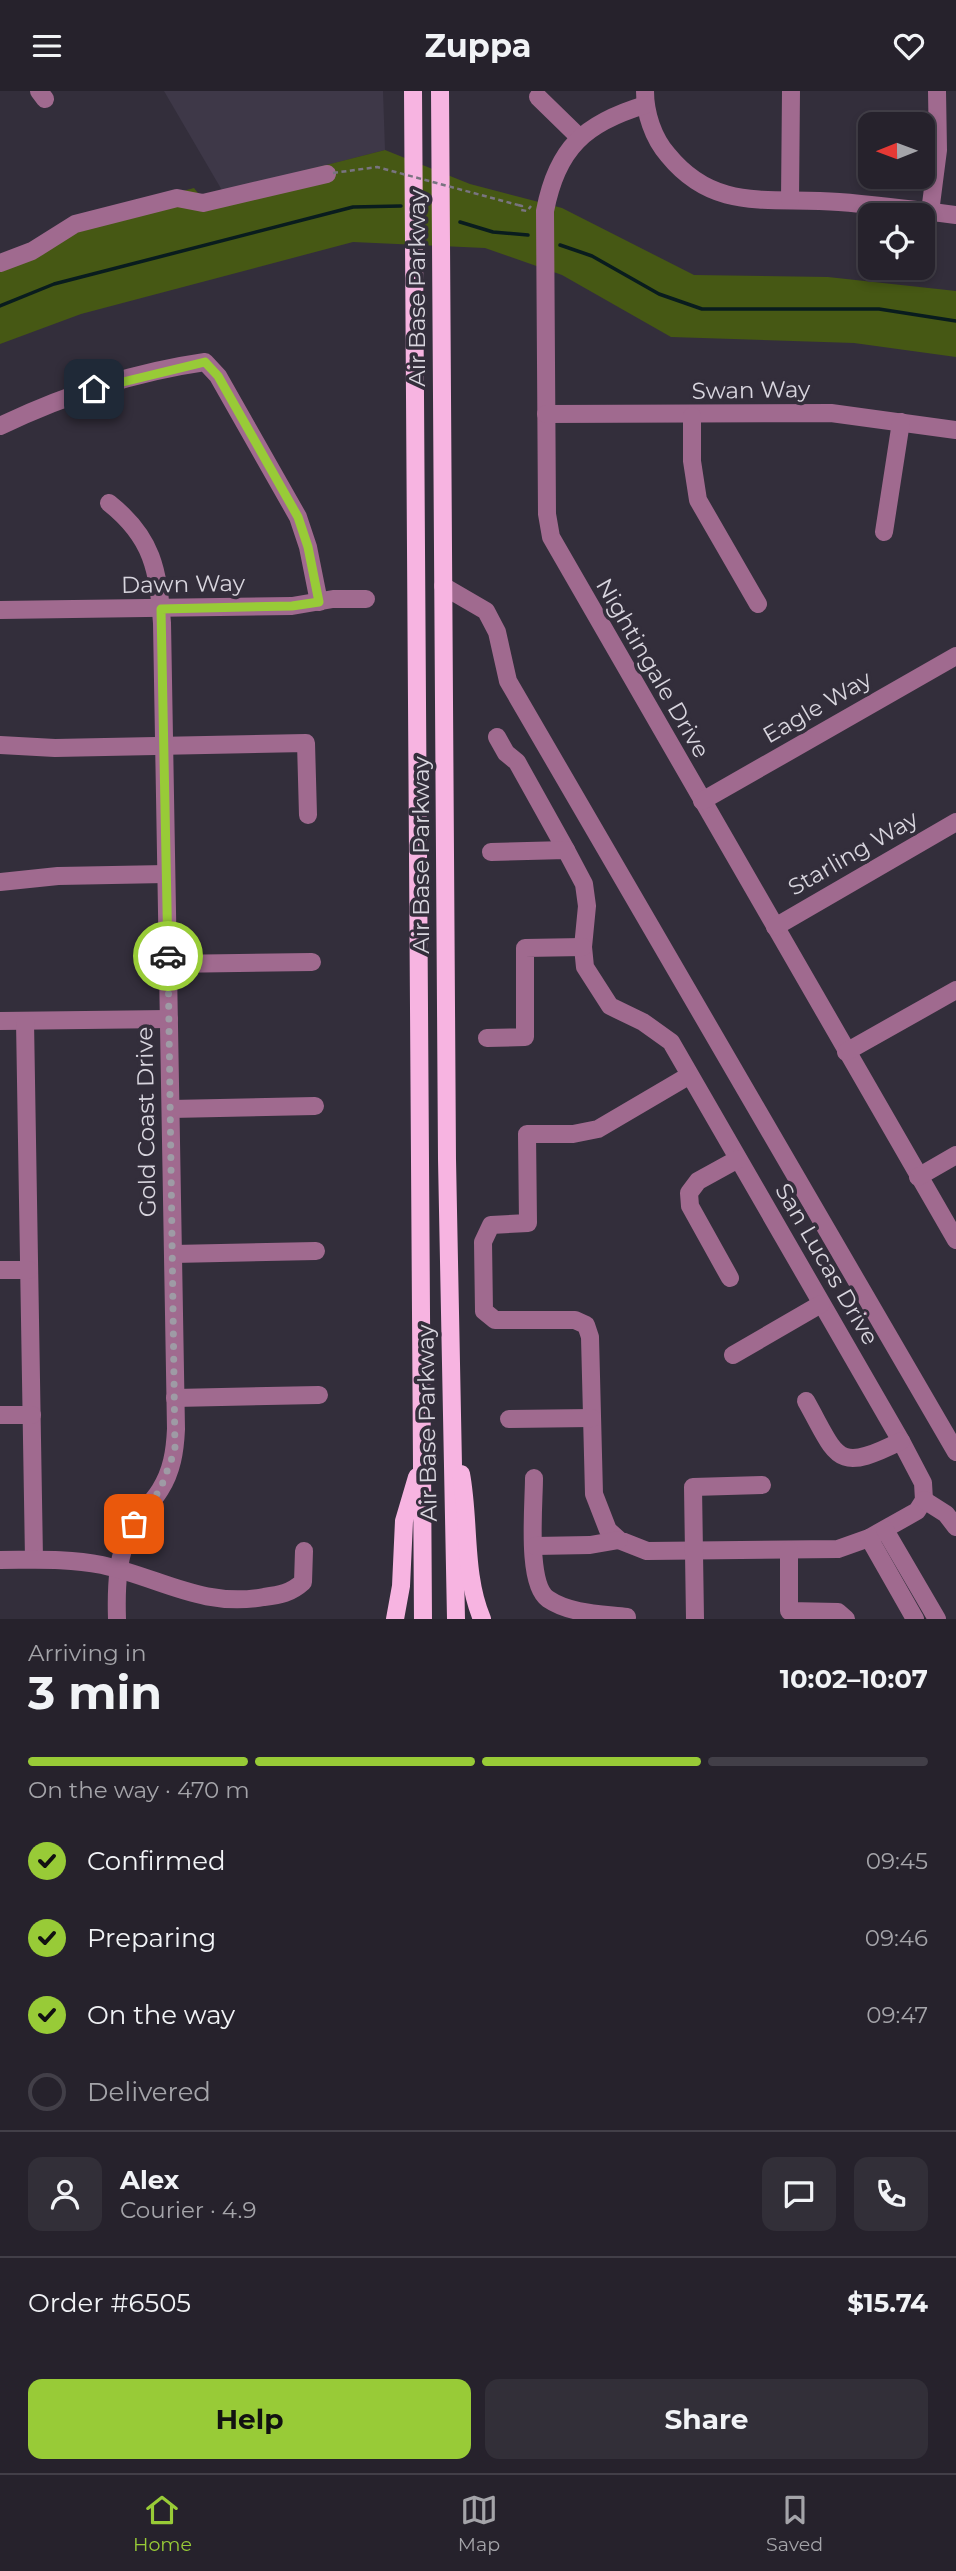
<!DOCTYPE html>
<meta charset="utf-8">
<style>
body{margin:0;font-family:Montserrat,sans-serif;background:#322f38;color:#f1f3f6;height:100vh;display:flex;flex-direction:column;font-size:26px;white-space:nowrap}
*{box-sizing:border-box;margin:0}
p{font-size:23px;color:#a4a4a9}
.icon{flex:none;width:38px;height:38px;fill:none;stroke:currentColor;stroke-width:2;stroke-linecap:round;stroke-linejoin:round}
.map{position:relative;height:1528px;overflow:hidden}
.sheet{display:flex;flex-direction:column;background:#26222c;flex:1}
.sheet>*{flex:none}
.needle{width:46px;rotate:269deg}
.buttons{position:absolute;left:858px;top:21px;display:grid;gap:14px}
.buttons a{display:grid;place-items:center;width:77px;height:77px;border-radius:14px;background:#26222c;box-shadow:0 4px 10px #0003,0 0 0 2px #423f48;font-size:35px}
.pin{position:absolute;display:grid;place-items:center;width:60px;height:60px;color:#fff;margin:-30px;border-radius:14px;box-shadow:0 4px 10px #0006}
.courier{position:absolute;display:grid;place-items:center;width:70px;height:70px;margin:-35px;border:5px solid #98cb37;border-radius:50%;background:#fff;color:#222;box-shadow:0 2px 9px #0007}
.overview em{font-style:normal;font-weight:700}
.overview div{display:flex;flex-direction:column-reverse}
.overview{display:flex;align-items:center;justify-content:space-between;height:119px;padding:0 28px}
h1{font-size:46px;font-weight:700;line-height:52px}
.bar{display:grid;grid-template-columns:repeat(4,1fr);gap:10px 7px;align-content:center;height:84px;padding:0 28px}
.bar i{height:9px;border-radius:5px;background:#423f48}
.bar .current{background:#98cb37}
.bar p{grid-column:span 4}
.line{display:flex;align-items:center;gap:18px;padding:0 28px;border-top:2px solid #423f48}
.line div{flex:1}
.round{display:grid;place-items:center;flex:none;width:74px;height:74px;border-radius:14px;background:#322f38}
ol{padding:0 28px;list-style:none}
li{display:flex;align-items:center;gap:21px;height:77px}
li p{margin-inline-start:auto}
li .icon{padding:7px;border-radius:50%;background:#98cb37;color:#111;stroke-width:4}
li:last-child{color:#a4a4a9}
li i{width:38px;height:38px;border:4px solid #423f48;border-radius:50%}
.cta{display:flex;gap:14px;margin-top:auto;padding:14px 28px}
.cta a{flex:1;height:80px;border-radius:14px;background:#98cb37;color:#111;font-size:28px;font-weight:700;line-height:80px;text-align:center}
.cta a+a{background:#322f38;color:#f1f3f6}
header{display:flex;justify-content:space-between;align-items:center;height:91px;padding:0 28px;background:#26222c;font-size:32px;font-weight:700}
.menu{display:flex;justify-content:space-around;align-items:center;height:98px;border-top:2px solid #423f48;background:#26222c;font-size:19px;color:#a4a4a9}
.menu a{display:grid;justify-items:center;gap:4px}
.menu .current{color:#98cb37}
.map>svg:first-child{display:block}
</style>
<header><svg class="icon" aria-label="menu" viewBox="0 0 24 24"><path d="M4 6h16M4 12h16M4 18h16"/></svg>Zuppa<svg class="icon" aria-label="heart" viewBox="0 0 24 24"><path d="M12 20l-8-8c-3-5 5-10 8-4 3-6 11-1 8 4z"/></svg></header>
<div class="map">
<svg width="956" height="1528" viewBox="0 0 956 1528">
<rect width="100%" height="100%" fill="#332e3b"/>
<polygon fill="#3e3848" points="164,0 383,0 385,59 223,101"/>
<polygon fill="#465814" points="385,59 470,93 562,117 694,184 828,186 956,200 956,266 854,252 671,246 562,184 485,157 353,151 81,223 0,253 0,166 77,128 194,97 201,106"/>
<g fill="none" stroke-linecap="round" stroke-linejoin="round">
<g stroke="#091c1e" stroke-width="3.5">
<polyline points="460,131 493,141 528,144"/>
<polyline points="560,154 592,165 659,203 702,218 879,218 956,230"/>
<polyline points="0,215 54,193 353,116 401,115"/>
</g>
<polyline stroke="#797480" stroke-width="2.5" stroke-dasharray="5 3.5" stroke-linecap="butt" points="518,114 522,115 521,119 527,120 531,115"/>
<g stroke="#a06a8f" stroke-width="18">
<polyline points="39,0 45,8"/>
<path d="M645,0C645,22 653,47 668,64C716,123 772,105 839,111C878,114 917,119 956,124"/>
<polyline points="538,6 579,46"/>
<path d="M645,14C585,32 557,57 545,120L547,423L551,446L956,1149"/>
<polyline points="790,109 791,0"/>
<polyline points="930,121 938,59 937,0"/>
<polyline points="0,172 32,160 75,133 177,107 203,112 327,83"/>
<polyline points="546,323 831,322 956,339"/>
<polyline points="692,325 692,370 698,409 758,513"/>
<path d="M0,335C63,305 135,281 205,271L218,285L298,426L308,456L319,511"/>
<path d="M109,412C153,447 158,479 162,532L176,1338C175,1360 172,1380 160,1399C152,1412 141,1421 133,1434C117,1462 116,1496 117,1528"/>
<polyline points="884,441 901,331"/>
<polyline points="443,495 486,520 497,541 508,590 956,1361"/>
<polyline points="0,519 292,515 333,508 366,508"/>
<polyline points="497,646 506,662 517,671 566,759"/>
<polyline points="0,654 55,657 306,652 308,724"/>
<polyline points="702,710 956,565"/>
<polyline points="491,761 566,759 584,793 587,815 583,856 585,876 610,915 643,931 671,951 901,1350 923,1392 924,1409 917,1420 869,1447 838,1458 647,1460 619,1449 608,1439 594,1403 590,1246 586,1234 575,1229 495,1229 484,1220 483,1151 491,1134 528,1132 527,1043 573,1043 598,1038 690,984"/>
<polyline points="0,791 58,785 166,783"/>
<polyline points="775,836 956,731"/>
<polyline points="168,873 312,871"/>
<polyline points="0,930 169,928"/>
<polyline points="25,930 34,1468"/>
<polyline points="487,947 525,946 525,857 583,856"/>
<polyline points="846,961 956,899"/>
<polyline points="171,1018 315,1015"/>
<polyline points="918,1086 956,1064"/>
<polyline points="173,1163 316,1160"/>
<polyline points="0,1179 29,1179"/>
<polyline points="730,1187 690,1115 689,1102 698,1090 738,1068"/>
<polyline points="733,1264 821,1213"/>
<polyline points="175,1307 319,1304"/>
<path d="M806,1310C838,1367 835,1383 901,1350"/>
<polyline points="0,1324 32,1324"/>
<polyline points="509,1328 592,1327"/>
<path d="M534,1387C534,1414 526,1493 548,1508C570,1523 602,1523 627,1526"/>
<polyline points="924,1409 946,1423 956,1436"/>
<polyline points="885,1439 937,1528"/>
<polyline points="869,1447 915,1528"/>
<polyline points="535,1455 590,1454 619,1449"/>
<polyline points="789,1459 789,1520 838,1521 846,1528"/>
<path d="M0,1469C34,1469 68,1467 102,1474C161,1487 202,1517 264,1506C280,1504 291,1502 303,1491L304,1460"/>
<polyline points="695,1528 693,1396 762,1394"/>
</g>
<g stroke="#f7b4e1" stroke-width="18">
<polyline points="413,0 423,1528"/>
<polyline points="440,0 447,1068 456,1528"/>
<path d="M461,1383C470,1431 463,1483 482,1528"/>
<polyline points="395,1528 401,1495 404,1430 417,1386"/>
</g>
<polyline stroke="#797480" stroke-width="2.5" stroke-dasharray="5 3.5" stroke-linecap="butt" points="333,82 377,76 518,114"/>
</g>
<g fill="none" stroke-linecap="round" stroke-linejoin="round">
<polyline stroke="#9e9ba5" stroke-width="7" stroke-dasharray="0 12.6" points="134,1433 160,1399 175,1359 168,865"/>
<polyline stroke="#98cb37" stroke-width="9" points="94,298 205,271 218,285 298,426 308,456 319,511 292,515 161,518 168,865"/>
</g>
<g text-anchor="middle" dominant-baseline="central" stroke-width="7" stroke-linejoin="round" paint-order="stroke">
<g font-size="23" fill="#d8d5de" stroke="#332e3b">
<text transform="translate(417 197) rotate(-90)">Air Base Parkway</text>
<text transform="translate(751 299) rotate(-1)">Swan Way</text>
<text transform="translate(183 493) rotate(-1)">Dawn Way</text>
<text transform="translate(653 577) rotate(60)">Nightingale Drive</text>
<text transform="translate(817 616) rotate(-30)">Eagle Way</text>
<text transform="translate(853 762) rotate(-30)">Starling Way</text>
<text transform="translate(421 764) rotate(-90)">Air Base Parkway</text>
<text transform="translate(146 1031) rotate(-91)">Gold Coast Drive</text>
<text transform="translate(827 1173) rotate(60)">San Lucas Drive</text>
<text transform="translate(427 1332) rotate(-91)">Air Base Parkway</text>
</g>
</g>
</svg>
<div class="buttons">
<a><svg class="needle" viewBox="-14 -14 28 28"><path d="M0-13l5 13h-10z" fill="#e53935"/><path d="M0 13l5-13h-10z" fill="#a4a4a9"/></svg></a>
<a><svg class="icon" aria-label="locate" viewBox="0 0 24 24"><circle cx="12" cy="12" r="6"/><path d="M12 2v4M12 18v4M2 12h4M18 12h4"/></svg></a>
</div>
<div class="pin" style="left:134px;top:1433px;background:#ea580c"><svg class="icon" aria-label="bag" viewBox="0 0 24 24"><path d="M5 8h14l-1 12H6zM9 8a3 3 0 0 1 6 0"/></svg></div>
<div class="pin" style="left:94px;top:298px;background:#1f2937"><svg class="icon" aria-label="home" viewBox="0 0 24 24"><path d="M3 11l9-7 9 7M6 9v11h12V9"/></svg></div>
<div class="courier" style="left:168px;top:865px"><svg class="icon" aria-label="car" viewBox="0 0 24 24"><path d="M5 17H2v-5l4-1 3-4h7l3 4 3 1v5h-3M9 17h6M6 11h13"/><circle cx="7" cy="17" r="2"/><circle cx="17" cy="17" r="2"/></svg></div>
</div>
<section class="sheet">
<div class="overview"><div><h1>3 min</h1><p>Arriving in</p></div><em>10:02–10:07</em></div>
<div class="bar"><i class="current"></i><i class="current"></i><i class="current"></i><i></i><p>On the way · 470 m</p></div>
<ol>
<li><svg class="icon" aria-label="check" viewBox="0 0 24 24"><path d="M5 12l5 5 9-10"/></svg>Confirmed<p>09:45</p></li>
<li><svg class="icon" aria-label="check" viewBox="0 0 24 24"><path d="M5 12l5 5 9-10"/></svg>Preparing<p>09:46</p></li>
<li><svg class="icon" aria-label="check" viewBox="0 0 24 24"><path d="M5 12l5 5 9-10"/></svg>On the way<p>09:47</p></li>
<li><i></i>Delivered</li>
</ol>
<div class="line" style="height:126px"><a class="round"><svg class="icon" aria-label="person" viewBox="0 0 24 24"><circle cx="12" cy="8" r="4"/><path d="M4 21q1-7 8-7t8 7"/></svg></a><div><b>Alex</b><p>Courier · 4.9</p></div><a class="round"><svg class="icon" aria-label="chat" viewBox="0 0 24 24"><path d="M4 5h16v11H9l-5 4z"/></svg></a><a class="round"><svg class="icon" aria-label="phone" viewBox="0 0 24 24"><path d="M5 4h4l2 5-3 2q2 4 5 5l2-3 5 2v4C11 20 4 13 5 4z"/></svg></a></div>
<div class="line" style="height:91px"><div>Order #6505</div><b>$15.74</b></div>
<div class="cta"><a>Help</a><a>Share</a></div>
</section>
<nav class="menu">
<a class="current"><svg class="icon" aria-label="home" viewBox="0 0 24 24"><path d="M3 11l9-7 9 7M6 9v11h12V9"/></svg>Home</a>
<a><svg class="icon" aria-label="map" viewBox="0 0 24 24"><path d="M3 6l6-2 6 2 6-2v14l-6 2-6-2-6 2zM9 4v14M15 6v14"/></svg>Map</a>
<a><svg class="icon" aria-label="saved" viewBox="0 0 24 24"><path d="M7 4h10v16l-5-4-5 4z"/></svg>Saved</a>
</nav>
